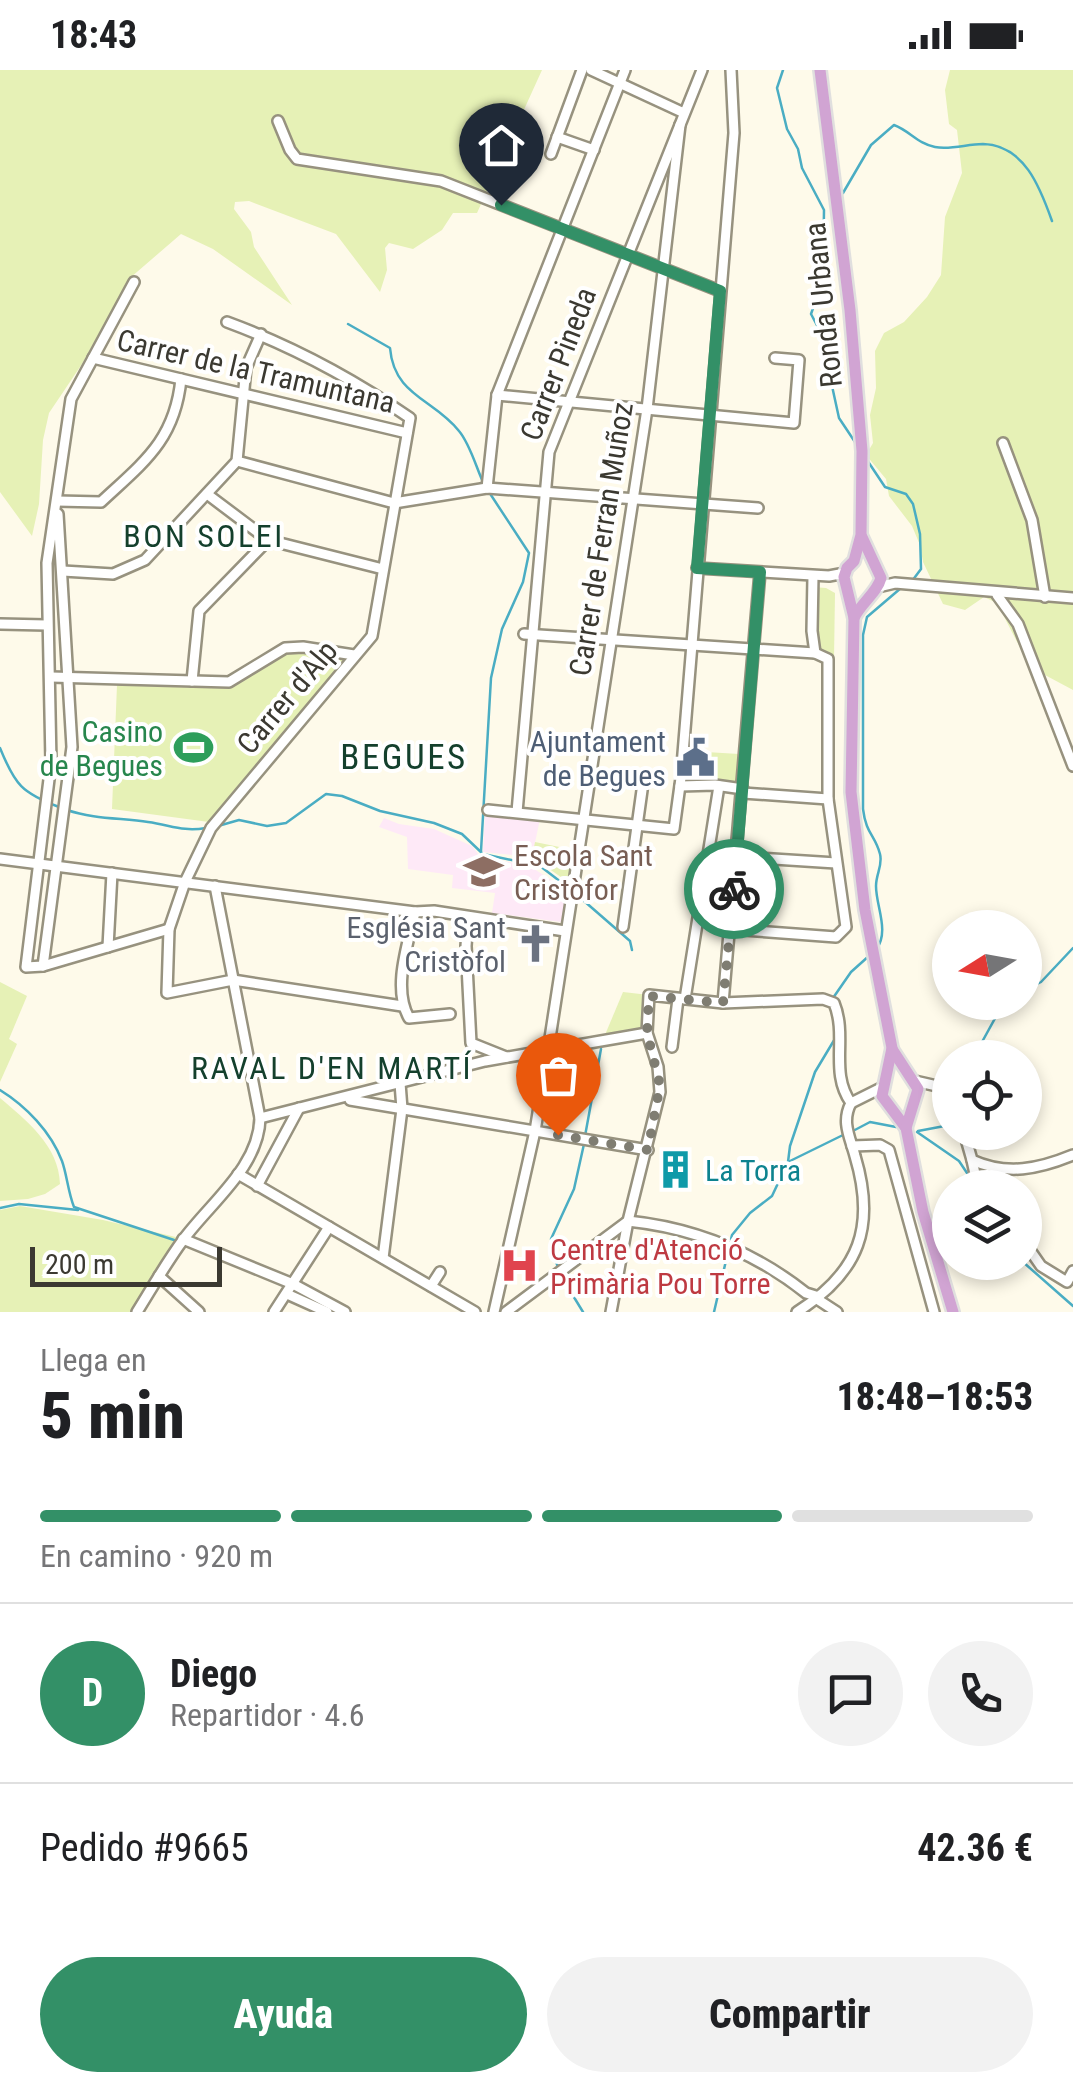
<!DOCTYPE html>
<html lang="es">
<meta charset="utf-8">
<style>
body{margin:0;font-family:"Roboto Condensed",sans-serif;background:#f2f2f2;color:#202124;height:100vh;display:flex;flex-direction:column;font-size:38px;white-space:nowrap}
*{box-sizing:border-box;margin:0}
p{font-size:32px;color:#757577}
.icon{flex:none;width:55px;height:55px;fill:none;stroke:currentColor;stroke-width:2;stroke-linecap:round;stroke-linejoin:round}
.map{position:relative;height:1242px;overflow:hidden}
.drawer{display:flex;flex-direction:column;background:#fff;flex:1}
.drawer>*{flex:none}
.needle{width:65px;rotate:259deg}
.fabs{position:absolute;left:932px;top:840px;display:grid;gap:20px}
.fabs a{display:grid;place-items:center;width:110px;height:110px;border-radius:50%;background:#fff;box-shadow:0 5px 15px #0003;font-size:50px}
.scale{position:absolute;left:30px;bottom:25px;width:192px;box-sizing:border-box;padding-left:10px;border:5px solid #3b3931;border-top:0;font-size:28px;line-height:35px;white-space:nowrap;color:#3b3931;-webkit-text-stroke:8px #fff;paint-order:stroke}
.pin{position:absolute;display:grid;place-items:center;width:85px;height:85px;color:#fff;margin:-102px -42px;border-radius:50% 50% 50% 0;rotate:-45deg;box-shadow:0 0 10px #0007}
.pin .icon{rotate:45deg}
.courier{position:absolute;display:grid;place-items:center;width:100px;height:100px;margin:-50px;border:8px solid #339067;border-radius:50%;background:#fff;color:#222;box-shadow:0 2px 12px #0007}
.head em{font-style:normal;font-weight:800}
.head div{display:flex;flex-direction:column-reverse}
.head{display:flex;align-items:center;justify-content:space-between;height:170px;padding:0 40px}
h1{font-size:65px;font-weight:800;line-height:75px}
.bar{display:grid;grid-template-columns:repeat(4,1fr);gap:15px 10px;align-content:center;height:120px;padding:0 40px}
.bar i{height:12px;border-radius:8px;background:#e0e0e0}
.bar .on{background:#339067}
.bar p{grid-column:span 4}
.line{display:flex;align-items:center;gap:25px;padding:0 40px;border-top:2px solid #e0e0e0}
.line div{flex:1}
.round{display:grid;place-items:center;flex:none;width:105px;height:105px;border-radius:52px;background:#f2f2f2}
.action{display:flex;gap:20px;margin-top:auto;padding:20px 40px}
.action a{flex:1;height:115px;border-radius:60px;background:#339067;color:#fff;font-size:40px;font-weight:800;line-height:115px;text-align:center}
.action a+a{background:#f2f2f2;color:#202124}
.status{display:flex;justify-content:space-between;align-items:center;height:70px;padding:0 50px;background:#fff;direction:ltr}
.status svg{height:28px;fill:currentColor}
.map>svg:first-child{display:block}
</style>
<div class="status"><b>18:43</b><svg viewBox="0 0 49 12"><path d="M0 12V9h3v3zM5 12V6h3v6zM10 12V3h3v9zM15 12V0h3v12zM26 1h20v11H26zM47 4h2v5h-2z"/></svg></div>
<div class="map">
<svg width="1073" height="1242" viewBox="0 0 1073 1242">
<rect width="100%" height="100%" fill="#fefaea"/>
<g fill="#fee9f7">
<polygon points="485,744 540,749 532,787 483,782"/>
<polygon points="384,748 399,754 434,759 472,776 481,788 528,795 567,820 561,852 492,843 495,823 452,818 453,805 408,799 407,767 379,757"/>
</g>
<g fill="#e6f1b6">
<polygon points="0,0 542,0 477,143 453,143 442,160 413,179 389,173 385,178 387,200 380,222 336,164 249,131 235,132 234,139 251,162 254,177 292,235 213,179 181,164 130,208 82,294 49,343 43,370 39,434 32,466 0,422"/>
<polygon points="950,0 1073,0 1073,620 1030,597 997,533 984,527 965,540 943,534 923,492 920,475 912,456 889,426 886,409 866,385 873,373 870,345 876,318 875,281 884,263 904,252 927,227 941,205 945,147 962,103 957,60 949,54 945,20"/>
<polygon points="812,517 826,518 835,523 834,589 815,583"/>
<polygon points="294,581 346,589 209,752 112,739 117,615 233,616 273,589"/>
<polygon points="706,682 739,684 738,716 702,713"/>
<polygon points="535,772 574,780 568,812 532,787"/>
<polygon points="0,912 27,926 9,969 17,974 0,1012"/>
<polygon points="623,922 649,925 645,965 602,972"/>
<path d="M0,1028C27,1051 59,1076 60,1114L45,1124L28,1129L0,1131Z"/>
<polygon points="20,1136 103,1150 180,1168 134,1242 0,1242 0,1140"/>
</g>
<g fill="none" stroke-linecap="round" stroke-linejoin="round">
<g stroke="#4aadc3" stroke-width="2.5">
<polyline points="783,0 777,18 787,59 798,79 802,98 824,140 823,210 811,244 820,261 839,348 857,375"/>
<path d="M843,123L871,75L894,55C910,61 918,74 935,77C951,80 967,74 983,74C1024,75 1040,117 1052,151"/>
<path d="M348,254L390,278C394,326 434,329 459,361C470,374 476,397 483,412"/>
<polyline points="867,390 885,417 906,424 913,434 920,464 921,499 912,511"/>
<path d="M0,678C15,715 22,723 59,737"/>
<path d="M67,740C93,749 121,748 148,752C171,755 182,762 206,758"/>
<polyline points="218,756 239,750 267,756 286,753 326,724 342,726 380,741 434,753 462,764 483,784 540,796 570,819"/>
<polyline points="481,781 491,608 502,559 523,512 529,483 487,419"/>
<polyline points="576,824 630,871 632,880"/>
<path d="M876,880C890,861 876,837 876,816C876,804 883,795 880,784C875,765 866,764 863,739V565L867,547L901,518"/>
<polyline points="1025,920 1041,912 1073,878"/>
<polyline points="833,928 851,902 870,885"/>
<polyline points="996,988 982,972 1004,932"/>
<path d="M0,1020C26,1036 51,1062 62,1091C67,1105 68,1122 74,1137L174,1170"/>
<polyline points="918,1061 950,1055"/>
<polyline points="851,1062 870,1052 896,1057"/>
<polyline points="917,1062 959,1091 977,1118"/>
<polyline points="585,1066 601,979"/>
<polyline points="788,1092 843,1065"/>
<polyline points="0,1138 19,1134 78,1140"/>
<polyline points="190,1177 280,1213"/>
<polyline points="1023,1192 1073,1236"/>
<polyline points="558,1199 551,1169 574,1119 584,1074"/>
<polyline points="561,1206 583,1242"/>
<polyline points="714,1242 732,1165 750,1143 772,1126 788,1092 790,1076 815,1002 836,967 833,945"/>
</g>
<defs>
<g id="minor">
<polyline points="591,0 684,43"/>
<polyline points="278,51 290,80 297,89 441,111 720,221"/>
<polyline points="557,67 594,80"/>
<polyline points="551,84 582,0"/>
<polyline points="134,212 71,329 47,493 51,693 26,897 43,896 169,859"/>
<path d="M227,252C292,276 352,308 410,348L372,566L211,758L185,812L169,859L167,923L233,910L402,936"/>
<polyline points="93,288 407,363"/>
<polyline points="497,325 794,353 799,290 775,288"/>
<polyline points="1003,373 1032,450 1045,527"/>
<polyline points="237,391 394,433 487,418 758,438"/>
<polyline points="487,418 497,325 625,0"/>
<polyline points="207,424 268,470 383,499"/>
<path d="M57,431L101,432C144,392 175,370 181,309"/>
<polyline points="697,498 829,506 845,503"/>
<polyline points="63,501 113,504 145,490 237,391 246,298 261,264"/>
<polyline points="813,506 812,561 815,583"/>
<polyline points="878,517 895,513 1073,528"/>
<polyline points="997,525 1018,554 1073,696"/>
<polyline points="0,554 46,555"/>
<polyline points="524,564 815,583 828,589 828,729 846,857 836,867 730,859"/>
<polyline points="51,607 229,612 285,578 303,577 354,585"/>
<polyline points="192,611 199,541 268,470"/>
<polyline points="680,716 715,715 743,719"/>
<polyline points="743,723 828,729"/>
<polyline points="488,740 674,759 681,708 734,63 731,0"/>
<polyline points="517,742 549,382 702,0"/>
<polyline points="709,785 836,793"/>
<polyline points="0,789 415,842 434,841 565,861"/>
<path d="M415,842C408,874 392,918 409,948L450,944"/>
<polyline points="468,848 466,876 471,973 506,987"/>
<polyline points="623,857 644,706"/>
<polyline points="108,877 112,803"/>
<polyline points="43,896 72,677 58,444"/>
<polyline points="685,929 719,716"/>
<polyline points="723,933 760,502"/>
<polyline points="672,977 678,929"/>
<polyline points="915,1011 950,1019"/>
<polyline points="350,1030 648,1080"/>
<polyline points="851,1033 883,1017"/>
<polyline points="260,1048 485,991 647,963"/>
<path d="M964,1062L972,1090C1007,1106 1039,1099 1073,1085"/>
<polyline points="852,1076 880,1075 889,1080 934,1242"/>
<polyline points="972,1090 975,1104 985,1118"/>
<polyline points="238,1104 475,1242"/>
<polyline points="257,1116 299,1038"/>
<path d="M628,1151C695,1158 753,1181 806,1223L819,1227"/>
<polyline points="183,1169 293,1214 345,1242"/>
<polyline points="1025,1173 1041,1196 1067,1212 1073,1201"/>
<polyline points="383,1188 402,1039 400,1013"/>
<polyline points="159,1206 199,1242"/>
<polyline points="431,1216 440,1202"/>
<polyline points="287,1224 327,1242"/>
<polyline points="817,1229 837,1242"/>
<path d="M137,1242C152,1218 166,1193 183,1170C211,1132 259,1097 260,1048L215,816"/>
<polyline points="274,1242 329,1157"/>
<polyline points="494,1242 535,1061 548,981 647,339 680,55"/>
<polyline points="506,1242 628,1151"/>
<path d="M611,1242L628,1151L660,1022L658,997L647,963L649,925L723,933L823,929L834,933C848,967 829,1002 851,1033"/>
<path d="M797,1242C860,1202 876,1156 855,1086C850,1067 841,1052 851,1033"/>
</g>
<g id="major">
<polyline points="820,0 850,240 862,381 861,465 854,491 847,498 844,507 854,548 851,722 865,840 892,978 882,1026 906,1058 923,1142 953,1242"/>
<path d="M854,548C861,533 877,523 881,508L862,467"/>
<polyline points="892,979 918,1019 906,1058"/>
</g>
</defs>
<use href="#minor" stroke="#97927f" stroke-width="14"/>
<use href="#major" stroke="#e0dfde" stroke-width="16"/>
<use href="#minor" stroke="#fff" stroke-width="9"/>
<use href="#major" stroke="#d1a4d3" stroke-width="11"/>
</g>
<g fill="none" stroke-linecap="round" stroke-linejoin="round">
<polyline stroke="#7f7d72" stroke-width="10" stroke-dasharray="0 18" points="558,1065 648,1080 660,1015 647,963 649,926 723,933 734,819"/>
<polyline stroke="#339067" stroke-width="12" points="501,135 720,221 697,498 760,502 734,819"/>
</g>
<defs>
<symbol id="stadium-bare" viewBox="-9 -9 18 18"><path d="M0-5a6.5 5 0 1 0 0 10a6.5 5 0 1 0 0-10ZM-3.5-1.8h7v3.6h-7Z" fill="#2e9e5b" stroke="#fff" stroke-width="2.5" paint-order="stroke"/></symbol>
<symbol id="civic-bare" viewBox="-9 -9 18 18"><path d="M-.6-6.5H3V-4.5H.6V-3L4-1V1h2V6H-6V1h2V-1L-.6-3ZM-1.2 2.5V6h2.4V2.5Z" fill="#5c6f8a" stroke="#fff" stroke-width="2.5" paint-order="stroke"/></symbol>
<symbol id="school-bare" viewBox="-9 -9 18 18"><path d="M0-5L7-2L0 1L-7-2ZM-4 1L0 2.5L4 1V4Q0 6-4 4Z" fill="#8d6e63" stroke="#fff" stroke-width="2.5" paint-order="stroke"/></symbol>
<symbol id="church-bare" viewBox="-9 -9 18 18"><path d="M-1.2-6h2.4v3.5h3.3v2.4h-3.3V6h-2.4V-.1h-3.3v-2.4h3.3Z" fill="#6b7280" stroke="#fff" stroke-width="2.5" paint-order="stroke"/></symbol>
<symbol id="building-bare" viewBox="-9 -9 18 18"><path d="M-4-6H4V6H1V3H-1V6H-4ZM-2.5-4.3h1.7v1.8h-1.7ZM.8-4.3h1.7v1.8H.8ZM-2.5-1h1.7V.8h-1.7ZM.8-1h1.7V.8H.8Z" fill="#0f9aa8" stroke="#fff" stroke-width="2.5" paint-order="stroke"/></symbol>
<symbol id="hospital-bare" viewBox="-9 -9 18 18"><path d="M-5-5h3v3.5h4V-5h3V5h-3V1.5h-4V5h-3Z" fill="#e0444e" stroke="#fff" stroke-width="2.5" paint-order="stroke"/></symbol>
</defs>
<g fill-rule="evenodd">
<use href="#stadium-bare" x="166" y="650" width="55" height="55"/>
<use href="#civic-bare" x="668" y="660" width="55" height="55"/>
<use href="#school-bare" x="456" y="774" width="55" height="55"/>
<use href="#church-bare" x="508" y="846" width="55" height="55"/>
<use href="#building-bare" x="648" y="1072" width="55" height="55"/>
<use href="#hospital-bare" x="492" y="1168" width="55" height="55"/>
</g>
<g text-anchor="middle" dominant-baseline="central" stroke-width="8" stroke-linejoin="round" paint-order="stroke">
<g font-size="30" fill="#3b3931" stroke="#fff">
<text transform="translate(823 235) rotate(-96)">Ronda Urbana</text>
<text transform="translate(558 294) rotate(-69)">Carrer Pineda</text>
<text transform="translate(256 301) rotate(13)">Carrer de la Tramuntana</text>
<text transform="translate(601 469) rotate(-81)">Carrer de Ferran Muñoz</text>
<text transform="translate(287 627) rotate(-50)">Carrer d'Alp</text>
</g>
<g font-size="30" fill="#27864d" stroke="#fff" text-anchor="end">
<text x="163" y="661">Casino<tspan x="163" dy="34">de Begues</tspan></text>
</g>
<g font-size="30" fill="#4e5e75" stroke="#fff" text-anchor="end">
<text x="666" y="671">Ajuntament<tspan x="666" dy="34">de Begues</tspan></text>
</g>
<g font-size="30" fill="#785e54" stroke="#fff" text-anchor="start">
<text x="514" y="785">Escola Sant<tspan x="514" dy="34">Cristòfor</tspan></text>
</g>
<g font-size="30" fill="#5b616d" stroke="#fff" text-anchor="end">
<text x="506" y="857">Església Sant<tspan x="506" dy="34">Cristòfol</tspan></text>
</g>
<g font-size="30" fill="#0d838f" stroke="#fff" text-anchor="start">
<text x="705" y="1100">La Torra</text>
</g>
<g font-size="30" fill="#be3a42" stroke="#fff" text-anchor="start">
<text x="550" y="1179">Centre d'Atenció<tspan x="550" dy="34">Primària Pou Torre</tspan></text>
</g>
<g font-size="32" letter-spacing="2.5" fill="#14402d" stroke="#fff">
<text x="204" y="466">BON SOLEI</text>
<text x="332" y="998">RAVAL D'EN MARTÍ</text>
</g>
<g font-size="35" letter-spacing="2.5" fill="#14402d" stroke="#fff">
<text x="404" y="687">BEGUES</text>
</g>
</g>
</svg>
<div class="fabs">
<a><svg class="needle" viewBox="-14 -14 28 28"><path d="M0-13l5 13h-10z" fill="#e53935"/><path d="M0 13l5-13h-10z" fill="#757577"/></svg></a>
<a><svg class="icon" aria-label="locate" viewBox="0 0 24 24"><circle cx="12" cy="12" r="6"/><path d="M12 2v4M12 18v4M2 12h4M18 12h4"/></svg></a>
<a><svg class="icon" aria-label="layers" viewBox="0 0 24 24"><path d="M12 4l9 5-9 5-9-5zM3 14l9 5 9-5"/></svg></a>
</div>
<div class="scale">200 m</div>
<div class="pin" style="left:558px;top:1065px;background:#ea580c"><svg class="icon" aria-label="bag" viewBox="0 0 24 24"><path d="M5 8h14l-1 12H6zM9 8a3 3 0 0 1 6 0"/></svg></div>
<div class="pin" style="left:501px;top:135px;background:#1f2937"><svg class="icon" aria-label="home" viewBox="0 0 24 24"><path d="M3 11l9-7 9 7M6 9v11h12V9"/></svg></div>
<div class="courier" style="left:734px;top:819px"><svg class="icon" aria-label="bike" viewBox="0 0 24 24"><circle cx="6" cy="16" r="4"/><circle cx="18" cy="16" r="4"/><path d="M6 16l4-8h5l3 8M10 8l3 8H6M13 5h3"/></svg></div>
</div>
<section class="drawer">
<div class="head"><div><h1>5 min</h1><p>Llega en</p></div><em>18:48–18:53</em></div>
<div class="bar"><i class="on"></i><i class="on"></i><i class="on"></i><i></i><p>En camino · 920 m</p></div>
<div class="line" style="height:180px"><b class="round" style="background:#339067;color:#fff">D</b><div><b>Diego</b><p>Repartidor · 4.6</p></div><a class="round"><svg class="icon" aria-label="chat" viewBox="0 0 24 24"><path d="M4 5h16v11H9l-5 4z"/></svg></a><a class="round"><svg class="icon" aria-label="phone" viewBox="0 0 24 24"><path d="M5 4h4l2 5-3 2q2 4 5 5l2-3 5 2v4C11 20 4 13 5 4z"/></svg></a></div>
<div class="line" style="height:130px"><div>Pedido #9665</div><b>42.36 €</b></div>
<div class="action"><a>Ayuda</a><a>Compartir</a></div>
</section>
